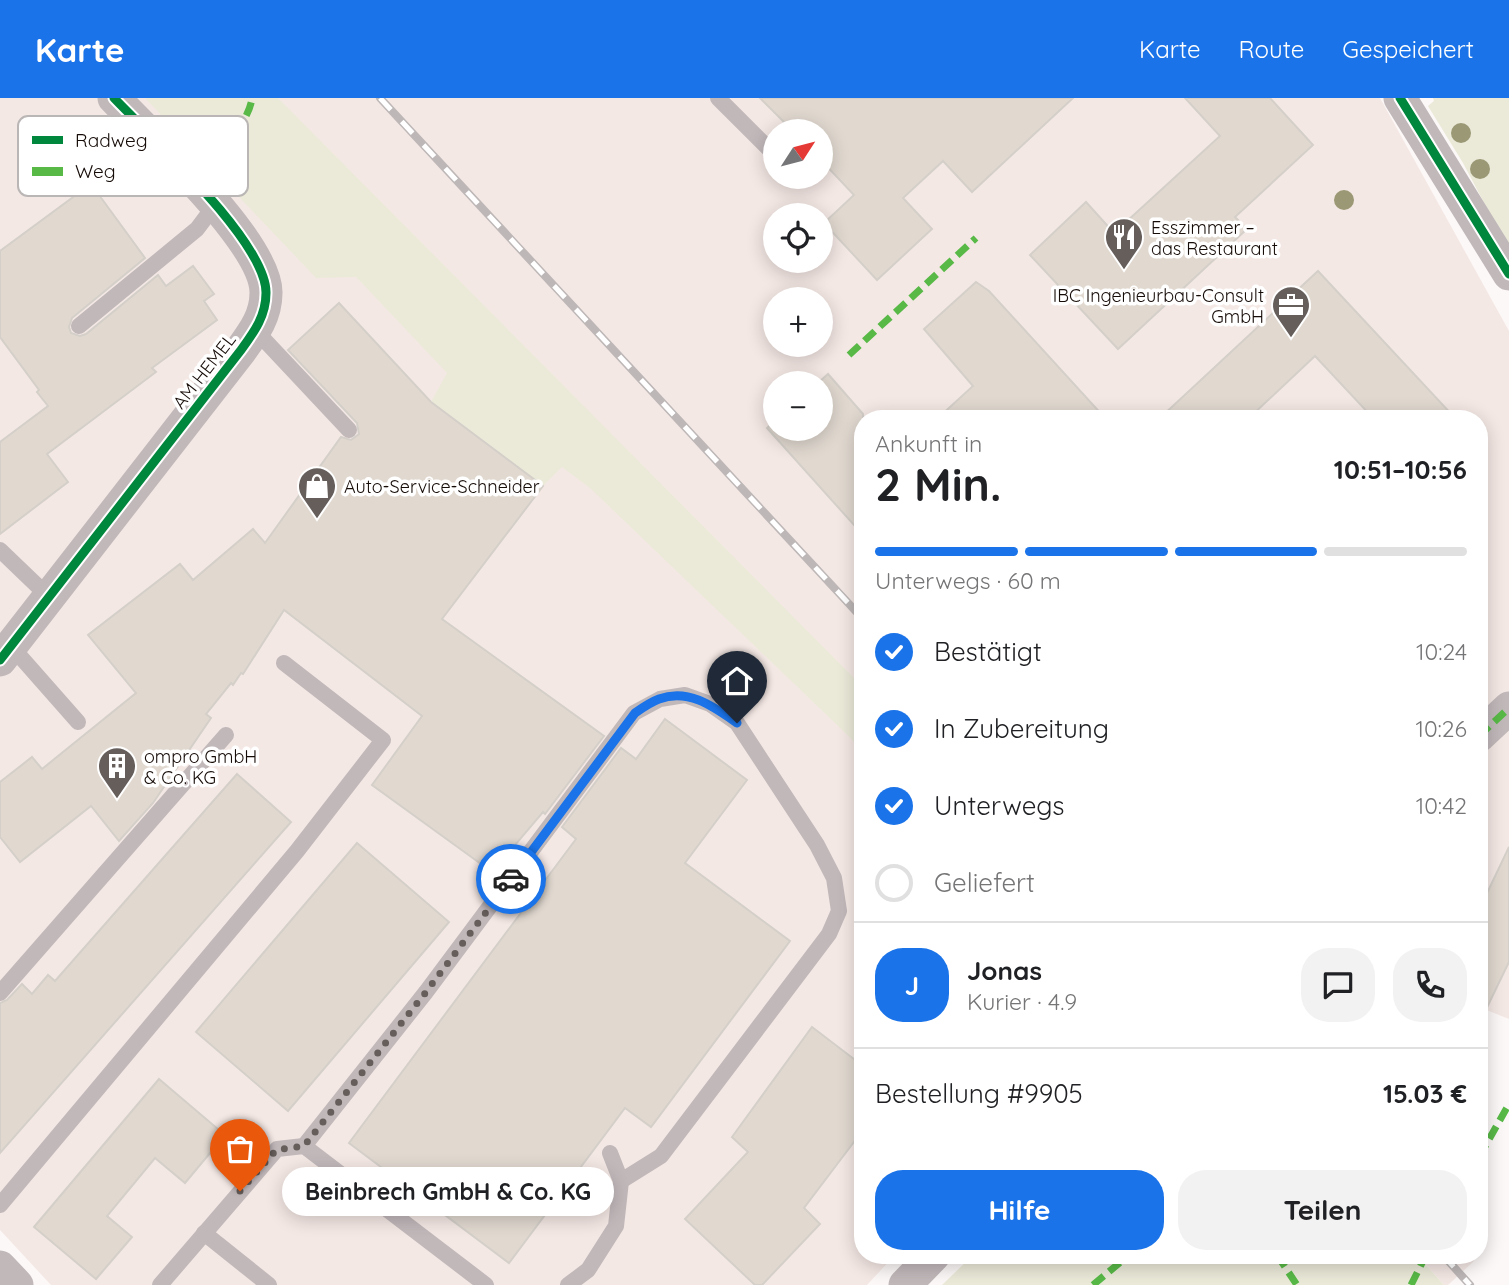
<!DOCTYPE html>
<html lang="de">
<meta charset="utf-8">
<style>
body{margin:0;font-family:Quicksand,sans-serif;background:#f2f2f2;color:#202124;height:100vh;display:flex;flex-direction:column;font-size:26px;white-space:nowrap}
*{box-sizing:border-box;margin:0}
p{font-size:23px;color:#757577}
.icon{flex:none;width:38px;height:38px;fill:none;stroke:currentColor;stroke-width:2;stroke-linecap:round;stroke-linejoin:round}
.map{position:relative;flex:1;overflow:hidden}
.panel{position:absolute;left:854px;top:312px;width:634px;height:854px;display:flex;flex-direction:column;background:#fff;border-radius:28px;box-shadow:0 4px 18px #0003}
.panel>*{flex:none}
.needle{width:46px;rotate:54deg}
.tools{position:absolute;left:763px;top:21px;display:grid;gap:14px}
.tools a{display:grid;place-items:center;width:70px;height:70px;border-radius:50%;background:#fff;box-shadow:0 4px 18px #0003;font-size:35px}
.pin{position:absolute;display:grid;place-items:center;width:60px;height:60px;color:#fff;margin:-72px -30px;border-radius:50% 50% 50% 0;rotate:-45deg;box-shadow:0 0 7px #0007}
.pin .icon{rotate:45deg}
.courier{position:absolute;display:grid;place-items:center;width:70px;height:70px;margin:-35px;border:5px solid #1a73e8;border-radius:50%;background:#fff;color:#222;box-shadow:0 2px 9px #0007}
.bubble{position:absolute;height:49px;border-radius:24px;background:#fff;box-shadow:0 4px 18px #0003;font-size:23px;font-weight:700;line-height:49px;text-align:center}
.headline em{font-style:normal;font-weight:700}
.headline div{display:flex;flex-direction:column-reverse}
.headline{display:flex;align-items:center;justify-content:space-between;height:119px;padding:0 21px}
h1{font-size:46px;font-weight:700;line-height:52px}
.bar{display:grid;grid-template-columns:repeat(4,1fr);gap:10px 7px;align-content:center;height:84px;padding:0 21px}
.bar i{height:9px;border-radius:5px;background:#e0e0e0}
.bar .active{background:#1a73e8}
.bar p{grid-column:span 4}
.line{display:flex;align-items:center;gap:18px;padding:0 21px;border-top:2px solid #e0e0e0}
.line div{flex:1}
.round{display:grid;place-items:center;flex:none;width:74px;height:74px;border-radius:28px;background:#f2f2f2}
ol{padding:0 21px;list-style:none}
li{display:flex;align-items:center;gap:21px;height:77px}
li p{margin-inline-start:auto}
li .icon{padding:7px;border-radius:50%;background:#1a73e8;color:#fff;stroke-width:4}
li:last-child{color:#757577}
li i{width:38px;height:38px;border:4px solid #e0e0e0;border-radius:50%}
.action{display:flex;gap:14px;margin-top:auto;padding:14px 21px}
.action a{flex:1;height:80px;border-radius:28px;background:#1a73e8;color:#fff;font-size:28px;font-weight:700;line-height:80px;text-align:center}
.action a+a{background:#f2f2f2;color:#202124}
header{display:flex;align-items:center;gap:42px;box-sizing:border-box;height:98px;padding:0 35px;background:#1a73e8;color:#fff}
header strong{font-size:33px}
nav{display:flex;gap:38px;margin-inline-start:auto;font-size:24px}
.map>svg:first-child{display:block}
</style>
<header>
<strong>Karte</strong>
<nav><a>Karte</a><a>Route</a><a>Gespeichert</a></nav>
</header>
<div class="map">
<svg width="1509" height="1187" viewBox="0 0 1509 1187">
<rect width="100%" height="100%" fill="#fcf8f7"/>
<g fill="#f4e8e4" fill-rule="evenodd">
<path d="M0,0H1380L1509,233V921L1479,909V320H863V1157H895L867,1187H51L0,1132ZM775,33H821V79H775ZM775,117H821V163H775ZM775,201H821V247H775ZM775,285H821V331H775Z"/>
<polygon points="1417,1157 1468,1157 1474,1163 1448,1187 1444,1187"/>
</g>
<g fill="#ebead9">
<polygon points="145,0 278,0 863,589 863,652 591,391 562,369 543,388 431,304 447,275 356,179 316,180"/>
<polygon points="1433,0 1509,0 1509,152 1463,65 1428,8 1434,3"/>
<polygon points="973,1157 1417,1157 1444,1187 942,1187"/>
</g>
<g fill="#e1d9d0" stroke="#d4cfc9" stroke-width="2">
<polygon points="760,0 1073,0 972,94 943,63 903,100 932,131 877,182 824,125 854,97 821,62 821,33 793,33"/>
<polygon points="1185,0 1270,0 1313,47 1235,119 1247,131 1118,251 1030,157 1086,104 1114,135 1220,38"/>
<polygon points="91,86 145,160 72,220 69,229 71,235 80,238 86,236 158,177 166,188 193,168 214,196 204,203 217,222 152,270 156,274 47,356 68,384 0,436 0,344 48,308 37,294 39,292 0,239 0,153"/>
<polygon points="1318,173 1455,320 1373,320 1315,258 1249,320 1160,320"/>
<polygon points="976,184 989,193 1105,320 938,320 973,288 924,231"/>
<polygon points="339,205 431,304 543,388 442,521 604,638 545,716 543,714 492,774 372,687 422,618 284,512 243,576 241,575 233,587 231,585 206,616 211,620 153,705 119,743 91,708 20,764 0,739 0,684 32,659 42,671 136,595 88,537 180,466 193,482 253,431 265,445 341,339 351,342 359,336 357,325 288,252"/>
<polygon points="828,276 863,316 863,437 767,330 775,323 775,331 821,331 821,285 818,285"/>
<polygon points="665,621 747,682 685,765 790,843 651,1029 625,1010 509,1165 349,1045 576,741 562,729 621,650 636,661"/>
<polygon points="237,676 291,724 0,1055 0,905 7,902 22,886 32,896 48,877 55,883"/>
<polygon points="357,745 449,824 288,1013 196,934"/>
<polygon points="1509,749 1509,864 1479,926 1479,812"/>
<polygon points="812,929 863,968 863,1032 804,1110 820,1126 762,1187 755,1187 685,1121 748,1054 732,1039"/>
<polygon points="159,981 225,1037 185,1085 155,1060 107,1118 132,1139 96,1181 34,1129"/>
</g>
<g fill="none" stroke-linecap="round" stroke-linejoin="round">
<g stroke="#c1b8ba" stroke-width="16">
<polyline points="718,0 775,57"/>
<polyline points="79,228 197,131 215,107"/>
<polyline points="255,232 349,332"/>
<polyline points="0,452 49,499"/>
<polyline points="11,548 78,624"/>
<polyline points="0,895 226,637"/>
<polyline points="304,1048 426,894 634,615 660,601 685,597 710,606 737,625 817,747 834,780 839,813 829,836 661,1058 621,1083"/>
<polyline points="0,1107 297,753 383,642 284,565"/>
<polyline points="204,1135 269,1187"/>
<polyline points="160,1187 277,1051 304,1048 486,1187"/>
<polyline points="568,1187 588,1172 616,1128 621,1083 610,1055"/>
</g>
<g stroke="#c1b8ba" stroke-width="33">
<polyline points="1400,0 1509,176"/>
<path d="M0,562L241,252C254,234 266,218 266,195C267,145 150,38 114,0"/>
<polyline points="1479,638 1509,610"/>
<polyline points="0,1169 17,1187"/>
<polyline points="905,1187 934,1157"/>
</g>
<defs>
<g id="rail">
<polyline points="380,0 863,521"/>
<polyline points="1443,1157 1470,1187"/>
</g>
</defs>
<use href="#rail" stroke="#bdb7b7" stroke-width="8"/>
<use href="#rail" stroke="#fff" stroke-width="5" stroke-dasharray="16" stroke-linecap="butt"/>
<g stroke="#58b947" stroke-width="7" stroke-dasharray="14 7" stroke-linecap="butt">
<path d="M195,84C213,64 249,26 252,0"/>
<polyline points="849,257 976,140"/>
<polyline points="1479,638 1509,610"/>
<polyline points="1479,1059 1509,1006"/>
<polyline points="1277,1157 1297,1187"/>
<polyline points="1093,1187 1129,1157"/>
<polyline points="1411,1187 1426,1157"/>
</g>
<defs>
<g id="cycleway">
<polyline points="1400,0 1509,176"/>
<path d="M0,562L241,252C254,234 266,218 266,195C267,145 150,38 114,0"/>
</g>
</defs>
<use href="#cycleway" stroke="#fff" stroke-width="13"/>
<use href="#cycleway" stroke="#00873e" stroke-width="9"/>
</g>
<g fill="#9a9875">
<circle cx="1461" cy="35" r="10"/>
<circle cx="1480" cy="71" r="10"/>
<circle cx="1344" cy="102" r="10"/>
</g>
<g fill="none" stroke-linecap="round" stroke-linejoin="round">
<polyline stroke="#665e5b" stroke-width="7" stroke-dasharray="0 12.6" points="240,1093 276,1052 304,1048 426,894 511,781"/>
<path stroke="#1a73e8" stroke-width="9" d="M511,781L635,615C642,610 651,604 659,601C689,590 714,609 737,625"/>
</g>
<defs>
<symbol id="restaurant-pin" viewBox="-11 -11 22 30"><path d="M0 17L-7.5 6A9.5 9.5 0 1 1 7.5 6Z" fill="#665e5b" stroke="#fff"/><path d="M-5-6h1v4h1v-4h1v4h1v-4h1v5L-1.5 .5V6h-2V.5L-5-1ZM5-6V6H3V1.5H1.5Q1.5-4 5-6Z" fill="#fff"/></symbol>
<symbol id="office-pin" viewBox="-11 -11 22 30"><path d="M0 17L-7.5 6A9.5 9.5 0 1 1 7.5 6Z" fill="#665e5b" stroke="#fff"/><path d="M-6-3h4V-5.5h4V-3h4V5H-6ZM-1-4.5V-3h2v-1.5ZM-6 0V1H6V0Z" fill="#fff"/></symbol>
<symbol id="shop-pin" viewBox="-11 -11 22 30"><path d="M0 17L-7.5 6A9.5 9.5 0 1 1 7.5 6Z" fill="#665e5b" stroke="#fff"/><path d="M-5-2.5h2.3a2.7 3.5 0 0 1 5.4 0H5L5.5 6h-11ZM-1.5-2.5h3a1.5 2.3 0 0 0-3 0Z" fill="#fff"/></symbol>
<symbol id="building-pin" viewBox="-11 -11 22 30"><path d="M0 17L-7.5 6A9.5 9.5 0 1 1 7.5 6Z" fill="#665e5b" stroke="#fff"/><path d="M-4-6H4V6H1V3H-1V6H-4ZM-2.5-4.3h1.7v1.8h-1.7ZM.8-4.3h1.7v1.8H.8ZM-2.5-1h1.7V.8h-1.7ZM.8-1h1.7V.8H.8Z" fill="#fff"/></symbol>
</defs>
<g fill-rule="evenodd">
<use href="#restaurant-pin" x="1102" y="117" width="44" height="60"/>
<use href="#office-pin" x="1269" y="185" width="44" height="60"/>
<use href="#shop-pin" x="295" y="366" width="44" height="60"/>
<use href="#building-pin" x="95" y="646" width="44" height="60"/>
</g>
<g text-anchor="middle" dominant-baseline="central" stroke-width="7" stroke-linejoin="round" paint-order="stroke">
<g font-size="18" fill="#150b07" stroke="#fff" text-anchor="start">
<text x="1151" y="129">Esszimmer –<tspan x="1151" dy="21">das Restaurant</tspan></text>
<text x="1264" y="197" text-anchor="end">IBC Ingenieurbau-Consult<tspan x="1264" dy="21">GmbH</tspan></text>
<text x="344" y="388">Auto-Service-Schneider</text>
<text x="144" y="658">ompro GmbH<tspan x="144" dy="21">&amp; Co. KG</tspan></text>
</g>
<g font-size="18" fill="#150b07" stroke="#fff">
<text transform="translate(204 273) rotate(-52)">AM HEMEL</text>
</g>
</g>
<rect x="18" y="18" width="230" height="80" rx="10" fill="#fff" stroke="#b9b6b5" stroke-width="2"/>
<rect x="32" y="38" width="31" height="8" fill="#00873e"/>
<rect x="32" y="69" width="31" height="9" fill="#58b947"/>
<g font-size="19" fill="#150b07">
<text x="75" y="49">Radweg</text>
<text x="75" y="80">Weg</text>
</g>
</svg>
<div class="tools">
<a><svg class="needle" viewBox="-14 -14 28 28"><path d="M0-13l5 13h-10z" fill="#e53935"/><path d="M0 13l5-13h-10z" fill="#757577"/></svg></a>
<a><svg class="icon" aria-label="locate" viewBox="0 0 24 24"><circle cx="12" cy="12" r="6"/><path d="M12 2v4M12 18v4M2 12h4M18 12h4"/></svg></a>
<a>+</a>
<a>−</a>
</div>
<div class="pin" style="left:240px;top:1093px;background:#ea580c"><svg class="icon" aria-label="bag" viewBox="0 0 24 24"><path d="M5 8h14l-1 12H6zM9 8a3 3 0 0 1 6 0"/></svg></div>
<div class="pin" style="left:737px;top:625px;background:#1f2937"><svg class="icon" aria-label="home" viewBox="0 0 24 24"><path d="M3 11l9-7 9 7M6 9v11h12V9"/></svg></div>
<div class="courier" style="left:511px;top:781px"><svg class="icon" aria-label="car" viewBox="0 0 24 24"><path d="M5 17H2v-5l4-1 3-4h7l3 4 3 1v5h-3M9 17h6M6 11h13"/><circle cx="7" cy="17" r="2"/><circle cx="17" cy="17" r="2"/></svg></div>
<div class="bubble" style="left:282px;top:1069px;width:332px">Beinbrech GmbH &amp; Co. KG</div>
<section class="panel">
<div class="headline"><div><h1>2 Min.</h1><p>Ankunft in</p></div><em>10:51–10:56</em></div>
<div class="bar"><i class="active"></i><i class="active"></i><i class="active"></i><i></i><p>Unterwegs · 60 m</p></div>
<ol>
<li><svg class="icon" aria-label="check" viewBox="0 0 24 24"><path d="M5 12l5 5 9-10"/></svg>Bestätigt<p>10:24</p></li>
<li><svg class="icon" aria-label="check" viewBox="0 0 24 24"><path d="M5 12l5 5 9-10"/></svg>In Zubereitung<p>10:26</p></li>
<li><svg class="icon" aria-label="check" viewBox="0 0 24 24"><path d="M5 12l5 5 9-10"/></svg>Unterwegs<p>10:42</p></li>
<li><i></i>Geliefert</li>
</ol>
<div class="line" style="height:126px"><b class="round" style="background:#1a73e8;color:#fff">J</b><div><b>Jonas</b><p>Kurier · 4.9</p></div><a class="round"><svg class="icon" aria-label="chat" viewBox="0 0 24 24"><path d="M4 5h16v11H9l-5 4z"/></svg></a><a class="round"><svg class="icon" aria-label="phone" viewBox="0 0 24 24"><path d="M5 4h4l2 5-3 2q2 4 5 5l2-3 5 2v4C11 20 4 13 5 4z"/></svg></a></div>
<div class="line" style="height:91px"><div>Bestellung #9905</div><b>15.03 €</b></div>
<div class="action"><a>Hilfe</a><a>Teilen</a></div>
</section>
</div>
